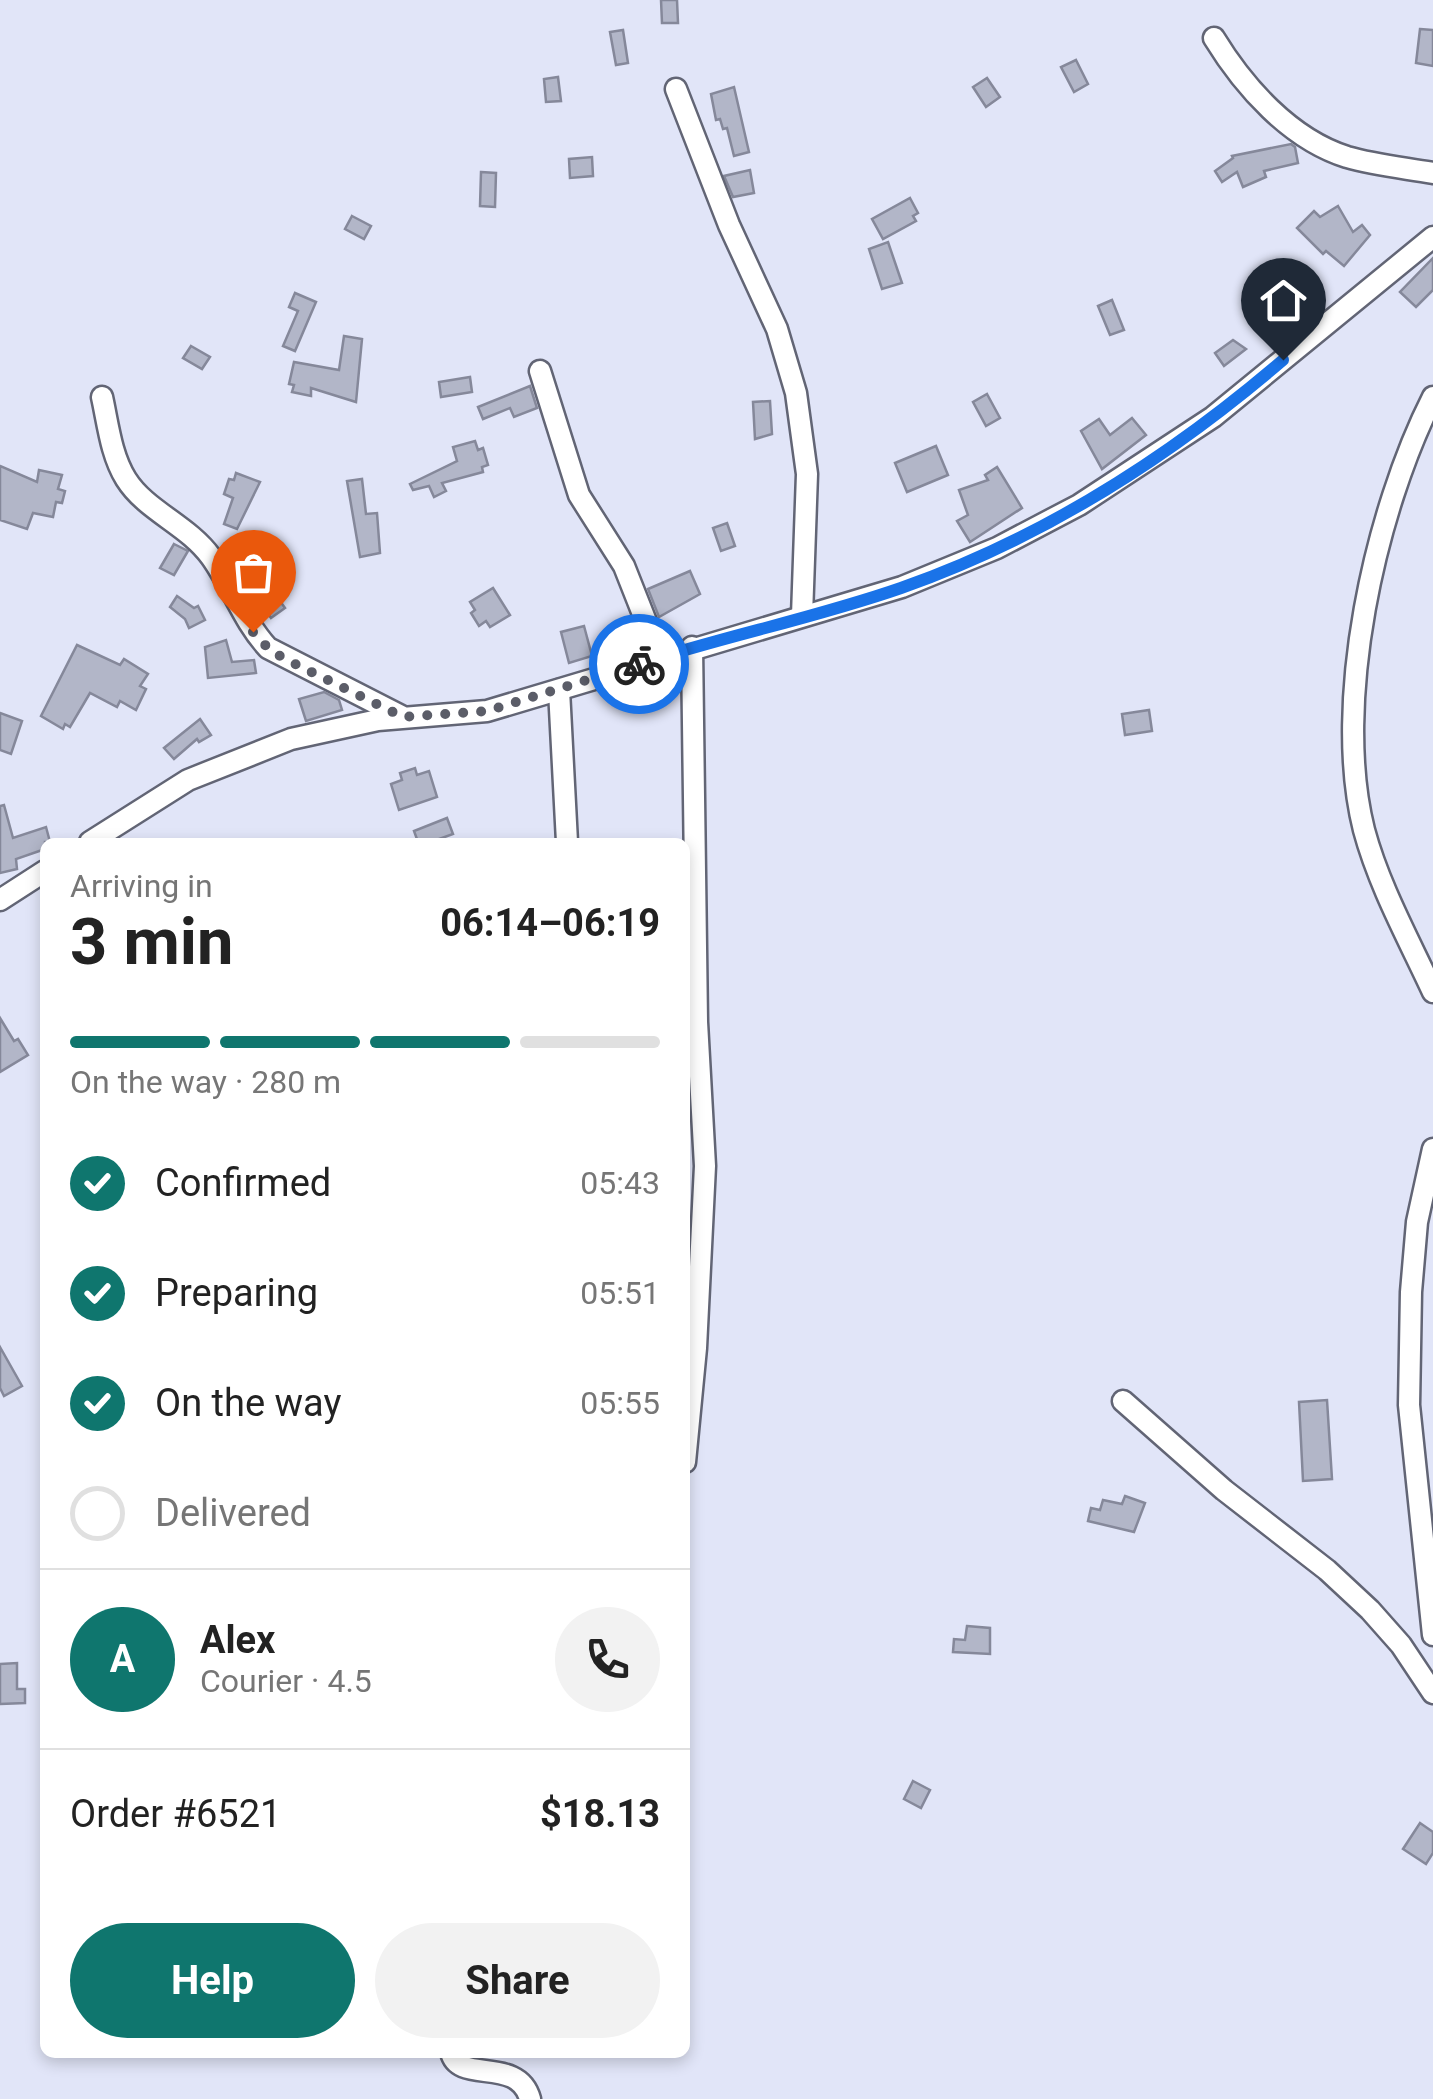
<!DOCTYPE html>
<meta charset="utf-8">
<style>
body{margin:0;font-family:Roboto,sans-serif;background:#f2f2f2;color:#222;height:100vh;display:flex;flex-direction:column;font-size:38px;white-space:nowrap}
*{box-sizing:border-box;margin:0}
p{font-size:32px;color:#767676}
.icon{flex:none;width:55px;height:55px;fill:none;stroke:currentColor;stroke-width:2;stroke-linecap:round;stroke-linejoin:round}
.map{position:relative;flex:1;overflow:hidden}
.details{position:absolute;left:40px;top:838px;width:650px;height:1220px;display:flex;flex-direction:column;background:#fff;border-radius:15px;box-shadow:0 5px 15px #0003}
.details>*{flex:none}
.pin{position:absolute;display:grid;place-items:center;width:85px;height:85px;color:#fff;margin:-102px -42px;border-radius:50% 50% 50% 0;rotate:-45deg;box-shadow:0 0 10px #0007}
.pin .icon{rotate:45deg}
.courier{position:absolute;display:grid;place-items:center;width:100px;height:100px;margin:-50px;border:8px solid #1a73e8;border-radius:50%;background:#fff;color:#222;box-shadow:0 2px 12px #0007}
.summary em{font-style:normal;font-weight:700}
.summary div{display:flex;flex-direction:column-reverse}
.summary{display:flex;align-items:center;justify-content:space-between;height:170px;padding:0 30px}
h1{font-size:65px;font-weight:700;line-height:75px}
.bar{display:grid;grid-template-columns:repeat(4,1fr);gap:15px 10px;align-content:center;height:120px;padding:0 30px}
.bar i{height:12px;border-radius:8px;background:#e0e0e0}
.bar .on{background:#0f766e}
.bar p{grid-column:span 4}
.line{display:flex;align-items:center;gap:25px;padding:0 30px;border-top:2px solid #e0e0e0}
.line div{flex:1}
.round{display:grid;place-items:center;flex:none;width:105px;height:105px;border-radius:52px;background:#f2f2f2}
ol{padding:0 30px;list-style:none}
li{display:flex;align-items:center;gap:30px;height:110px}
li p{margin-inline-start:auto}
li .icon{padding:10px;border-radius:50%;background:#0f766e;color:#fff;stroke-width:4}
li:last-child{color:#767676}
li i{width:55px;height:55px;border:5px solid #e0e0e0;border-radius:50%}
.button{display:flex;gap:20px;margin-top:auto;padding:20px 30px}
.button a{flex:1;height:115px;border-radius:60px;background:#0f766e;color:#fff;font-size:40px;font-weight:700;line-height:115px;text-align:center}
.button a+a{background:#f2f2f2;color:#222}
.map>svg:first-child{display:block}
</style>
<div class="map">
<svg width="1433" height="2099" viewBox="0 0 1433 2099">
<rect width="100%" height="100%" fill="#e1e5f8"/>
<g fill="#b2b6c8" stroke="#85889a" stroke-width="2.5">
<polygon points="661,0 677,0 678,23 662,23"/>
<polygon points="1420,29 1433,30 1433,66 1416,63"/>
<polygon points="623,30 628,63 616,65 610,32"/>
<polygon points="1076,60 1088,84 1074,92 1061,67"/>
<polygon points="558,77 561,101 546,102 544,79"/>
<polygon points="987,78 1000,97 986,107 973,87"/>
<polygon points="734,87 749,152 734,156 727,128 723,129 720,119 716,120 711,94"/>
<polygon points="1291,144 1295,147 1298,163 1264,171 1266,177 1243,187 1237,172 1222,182 1215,171 1233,158 1232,156"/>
<polygon points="592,157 593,176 570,178 569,159"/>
<polygon points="750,170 754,193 733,197 724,176"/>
<polygon points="481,172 496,173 495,207 480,206"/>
<polygon points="910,198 918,213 913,216 916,221 883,239 872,219"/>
<polygon points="1338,206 1353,232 1362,225 1370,235 1344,266 1326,251 1323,254 1297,228 1314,211 1320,217"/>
<polygon points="352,216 371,226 364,239 345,229"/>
<polygon points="888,242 902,283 882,289 869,249"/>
<polygon points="1433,258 1433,290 1416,307 1400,292"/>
<polygon points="295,293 316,302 295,351 283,346 298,311 289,307"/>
<polygon points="1112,300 1124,330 1110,335 1098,306"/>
<polygon points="344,336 362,339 356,402 311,388 311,396 292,392 294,385 289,384 294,362 339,370"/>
<polygon points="1233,340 1246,349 1224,366 1215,353"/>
<polygon points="191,346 210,357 202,369 183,358"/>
<polygon points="470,377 472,392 441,397 439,382"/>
<polygon points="530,386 537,408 514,417 510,408 483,419 478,407"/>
<polygon points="987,394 1000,418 986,426 973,402"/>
<polygon points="770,401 772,434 755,439 753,402"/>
<polygon points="1132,418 1146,435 1102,469 1081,431 1099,419 1110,435"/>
<polygon points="475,441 478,450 483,448 488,465 482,467 483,472 442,483 446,491 434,497 429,486 413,490 410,484 457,461 453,447"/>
<polygon points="936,446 948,475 907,492 895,463"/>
<polygon points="0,466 37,482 39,470 62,475 58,489 65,491 62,503 56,502 53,517 33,513 27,529 0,520"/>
<polygon points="997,467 1022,508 970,542 957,521 968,515 959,490 988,480 985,475"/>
<polygon points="236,473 260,482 237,529 224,524 233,498 224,494 229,479 234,480"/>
<polygon points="362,479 366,514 377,513 380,553 360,557 347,481"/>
<polygon points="727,523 735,546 721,551 713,528"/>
<polygon points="174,544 188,551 174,575 160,568"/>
<polygon points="690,571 700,594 659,617 648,589"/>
<polygon points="493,588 510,615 490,627 486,621 479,626 471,613 475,610 470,602"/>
<polygon points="272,590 285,608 271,618 258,600"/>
<polygon points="177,596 194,608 198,606 205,620 189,628 185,619 170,607"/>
<polygon points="584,626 592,656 569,663 561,632"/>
<polygon points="226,640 232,662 254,660 256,673 208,678 205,647"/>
<polygon points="77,645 120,665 124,659 148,674 140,686 146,689 136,710 120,701 117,707 90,693 70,727 65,724 63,729 41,716"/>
<polygon points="324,692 339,700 342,710 306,721 299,699"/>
<polygon points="1149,710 1152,731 1125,735 1122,714"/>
<polygon points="0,713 22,721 11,754 0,750"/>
<polygon points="200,719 211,735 199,742 197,739 174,759 164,748"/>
<polygon points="415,768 417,775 429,771 437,797 399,810 391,784 402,780 400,773"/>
<polygon points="4,805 13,838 46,827 50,842 45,842 45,849 16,859 17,869 0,873 0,806"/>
<polygon points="447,818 453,834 431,842 418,842 414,831"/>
<polygon points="0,1018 14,1041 18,1039 28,1055 0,1072"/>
<polygon points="0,1347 22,1386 4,1396 0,1388"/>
<polygon points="1327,1400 1332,1479 1303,1481 1299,1402"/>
<polygon points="1125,1496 1145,1503 1134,1532 1088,1521 1091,1508 1100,1510 1103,1500 1122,1504"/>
<polygon points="967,1626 990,1628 990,1654 953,1652 954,1639 965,1640"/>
<polygon points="17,1663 17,1689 25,1689 25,1703 0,1704 0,1664"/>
<polygon points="913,1781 930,1790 921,1808 904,1799"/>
<polygon points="1420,1823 1433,1832 1433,1853 1426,1864 1403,1849"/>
</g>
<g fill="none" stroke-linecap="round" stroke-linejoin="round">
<defs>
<g id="street">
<path d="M1214,38C1244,87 1290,139 1347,157C1375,165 1405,168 1433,173"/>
<polyline points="676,89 729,225 777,329 796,393 807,474 802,616"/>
<polyline points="540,371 579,495 624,566 660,657"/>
<path d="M102,397C108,424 111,455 126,479C146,511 188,525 211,557C232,586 243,621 268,648L401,716"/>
<path d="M1433,397C1375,511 1332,704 1364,830C1379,886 1409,940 1433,992"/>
<polyline points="559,690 567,842"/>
<polyline points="90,842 188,780 291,739 378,720 487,711 902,587 997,548 1079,505 1213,417 1433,237"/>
<polyline points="0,900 45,871"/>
<polyline points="1433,1149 1417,1222 1411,1292 1409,1405 1433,1635"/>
<polyline points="1123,1401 1224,1490 1327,1570 1370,1610 1401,1645 1433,1693"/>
<polyline points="685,1462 696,1348 705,1166 697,1022 692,647"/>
<path d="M451,2052C458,2085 518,2055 530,2099"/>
</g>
</defs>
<use href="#street" stroke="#626575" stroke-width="25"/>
<use href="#street" stroke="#fff" stroke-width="20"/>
</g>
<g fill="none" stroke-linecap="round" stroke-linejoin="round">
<polyline stroke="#5b5d68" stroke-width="10" stroke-dasharray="0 18" points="253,632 268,648 283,658 403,717 487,711 639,664"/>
<path stroke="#1a73e8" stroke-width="12" d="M639,664C725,636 815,618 901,588C1041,539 1171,456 1283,360"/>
</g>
</svg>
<div class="pin" style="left:253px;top:632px;background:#ea580c"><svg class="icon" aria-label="bag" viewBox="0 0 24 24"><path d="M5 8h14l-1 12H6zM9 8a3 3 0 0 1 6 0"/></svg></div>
<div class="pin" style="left:1283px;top:360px;background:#1f2937"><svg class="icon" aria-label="home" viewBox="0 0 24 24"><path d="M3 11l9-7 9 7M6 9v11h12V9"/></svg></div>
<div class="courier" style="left:639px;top:664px"><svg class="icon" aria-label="bike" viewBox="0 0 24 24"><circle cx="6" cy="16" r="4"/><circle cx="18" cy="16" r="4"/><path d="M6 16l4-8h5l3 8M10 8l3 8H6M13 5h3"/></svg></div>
<section class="details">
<div class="summary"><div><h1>3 min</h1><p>Arriving in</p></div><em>06:14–06:19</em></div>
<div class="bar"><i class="on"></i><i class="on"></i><i class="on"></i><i></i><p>On the way · 280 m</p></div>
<ol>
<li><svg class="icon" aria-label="check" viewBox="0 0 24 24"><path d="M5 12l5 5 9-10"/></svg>Confirmed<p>05:43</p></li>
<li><svg class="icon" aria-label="check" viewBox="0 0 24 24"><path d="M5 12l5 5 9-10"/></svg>Preparing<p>05:51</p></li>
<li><svg class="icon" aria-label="check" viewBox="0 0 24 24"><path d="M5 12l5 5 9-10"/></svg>On the way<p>05:55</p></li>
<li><i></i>Delivered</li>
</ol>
<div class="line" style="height:180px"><b class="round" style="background:#0f766e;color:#fff">A</b><div><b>Alex</b><p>Courier · 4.5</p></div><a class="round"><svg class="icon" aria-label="phone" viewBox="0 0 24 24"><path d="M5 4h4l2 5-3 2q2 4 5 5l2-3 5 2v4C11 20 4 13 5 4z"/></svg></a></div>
<div class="line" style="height:130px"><div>Order #6521</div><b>$18.13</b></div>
<div class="button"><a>Help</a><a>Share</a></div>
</section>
</div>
